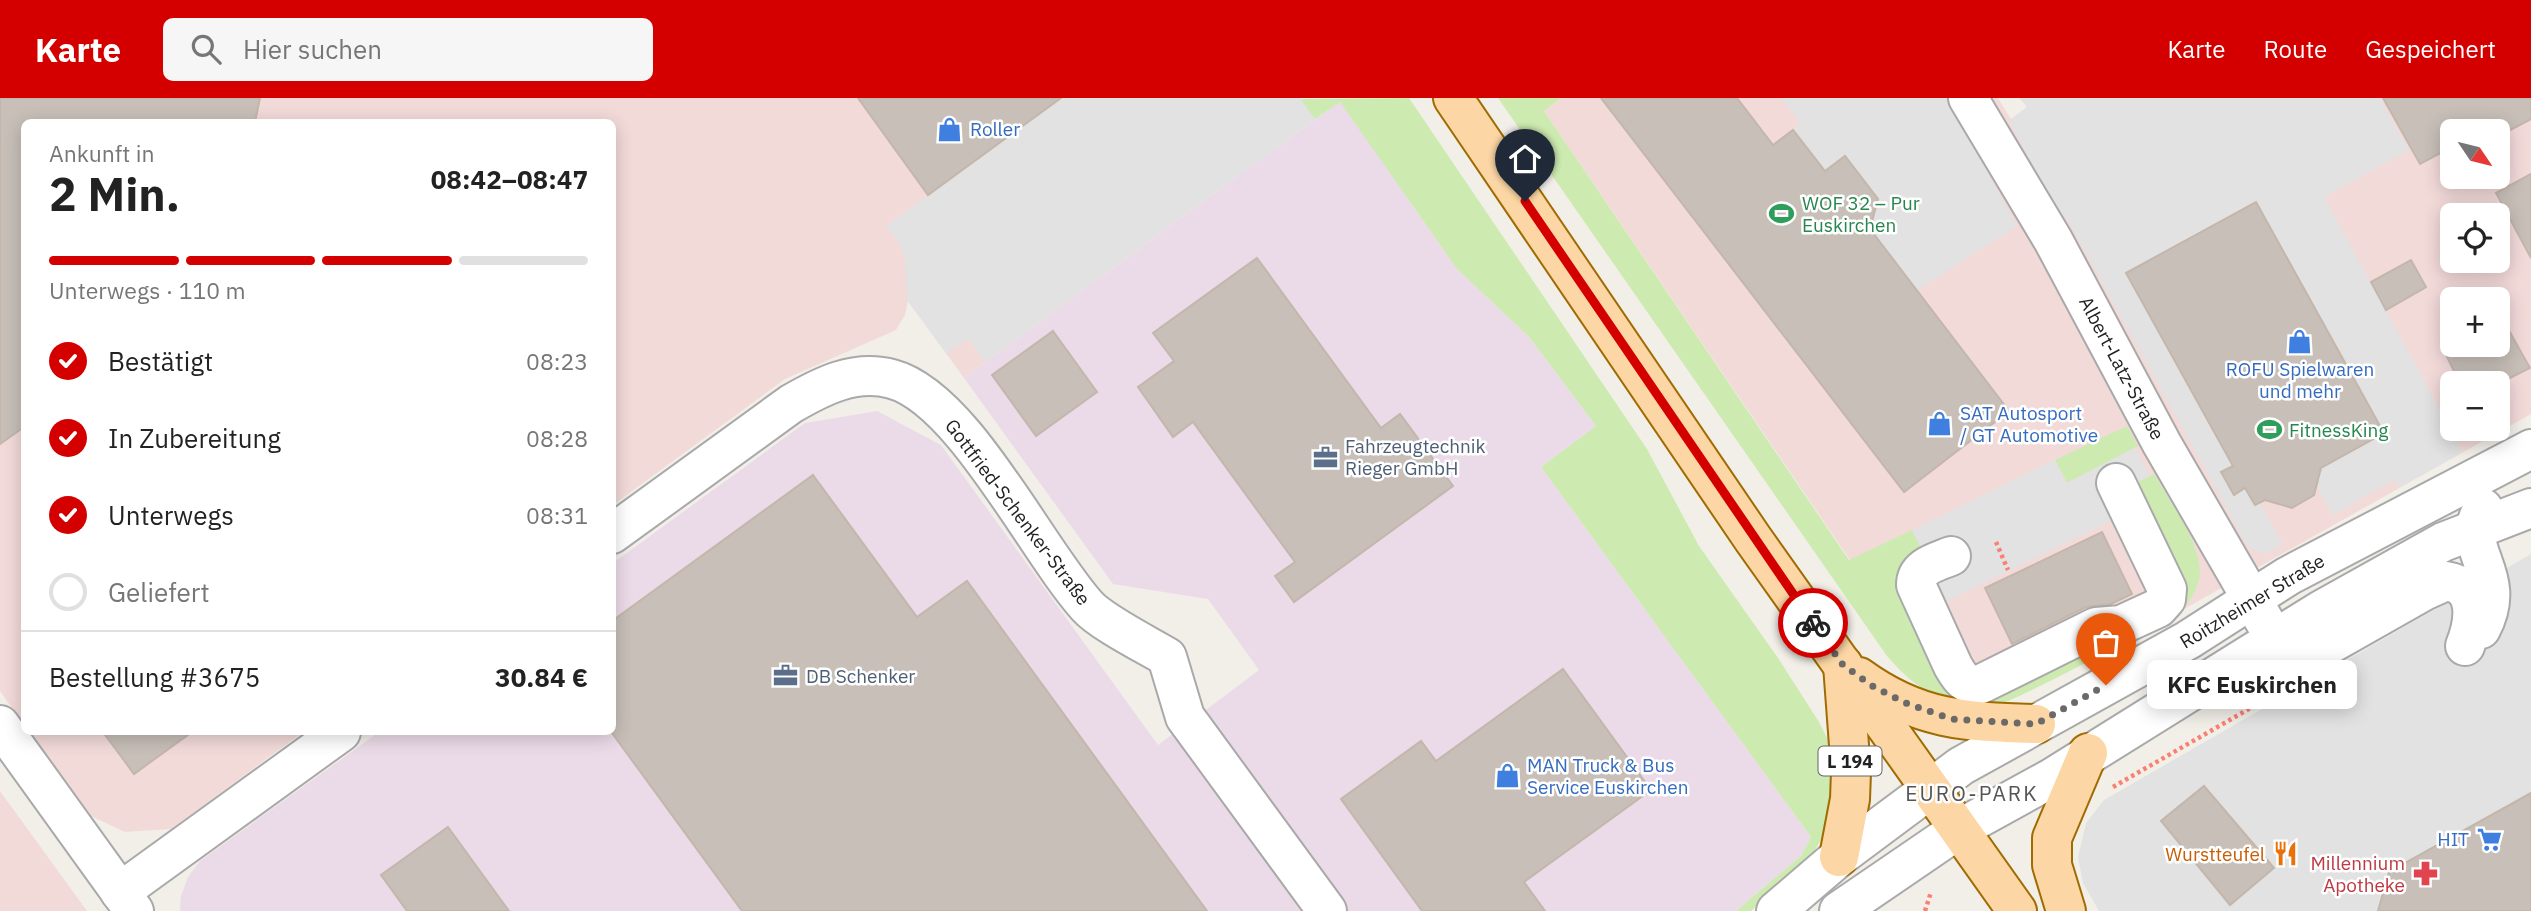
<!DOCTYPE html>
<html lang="de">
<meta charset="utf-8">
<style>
body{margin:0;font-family:"IBM Plex Sans",sans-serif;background:#f6f6f6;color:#222;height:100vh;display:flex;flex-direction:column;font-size:26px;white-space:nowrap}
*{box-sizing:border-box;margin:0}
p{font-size:23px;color:#767676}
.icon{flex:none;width:38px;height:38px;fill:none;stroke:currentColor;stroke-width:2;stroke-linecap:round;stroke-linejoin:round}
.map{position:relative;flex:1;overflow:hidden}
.sheet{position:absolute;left:21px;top:21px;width:595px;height:616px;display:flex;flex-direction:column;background:#fff;border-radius:10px;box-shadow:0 4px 18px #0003}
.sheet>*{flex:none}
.needle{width:46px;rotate:125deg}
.tools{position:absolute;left:2440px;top:21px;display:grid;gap:14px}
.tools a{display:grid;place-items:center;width:70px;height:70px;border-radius:10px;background:#fff;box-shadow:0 4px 18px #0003;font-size:35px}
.pin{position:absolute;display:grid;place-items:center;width:60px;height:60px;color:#fff;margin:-72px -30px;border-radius:50% 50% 50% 0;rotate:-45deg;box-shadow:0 0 7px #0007}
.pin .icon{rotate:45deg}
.courier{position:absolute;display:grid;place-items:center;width:70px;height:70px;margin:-35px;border:5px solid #d40000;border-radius:50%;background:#fff;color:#222;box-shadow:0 2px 9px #0007}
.bubble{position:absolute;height:49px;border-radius:10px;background:#fff;box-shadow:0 4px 18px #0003;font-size:23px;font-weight:700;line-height:49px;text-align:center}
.headline em{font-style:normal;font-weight:700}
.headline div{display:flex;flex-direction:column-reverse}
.headline{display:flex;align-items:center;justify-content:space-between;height:119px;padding:0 28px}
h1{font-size:46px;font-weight:700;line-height:52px}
.bar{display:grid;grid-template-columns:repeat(4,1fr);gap:10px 7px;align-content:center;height:84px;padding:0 28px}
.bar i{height:9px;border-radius:5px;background:#e0e0e0}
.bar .current{background:#d40000}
.bar p{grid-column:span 4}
.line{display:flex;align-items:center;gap:18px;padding:0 28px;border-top:2px solid #e0e0e0}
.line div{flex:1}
ol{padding:0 28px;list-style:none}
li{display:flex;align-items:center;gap:21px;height:77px}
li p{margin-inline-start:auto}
li .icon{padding:7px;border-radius:50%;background:#d40000;color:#fff;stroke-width:4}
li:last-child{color:#767676}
li i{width:38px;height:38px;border:4px solid #e0e0e0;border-radius:50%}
header{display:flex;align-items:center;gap:42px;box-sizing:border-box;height:98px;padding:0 35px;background:#d40000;color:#fff}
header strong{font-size:33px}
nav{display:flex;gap:38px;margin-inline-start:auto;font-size:24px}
.search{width:490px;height:63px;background:#f6f6f6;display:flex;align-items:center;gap:18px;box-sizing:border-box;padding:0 24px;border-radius:10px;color:#767676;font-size:26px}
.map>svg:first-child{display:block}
</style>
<header>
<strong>Karte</strong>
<div class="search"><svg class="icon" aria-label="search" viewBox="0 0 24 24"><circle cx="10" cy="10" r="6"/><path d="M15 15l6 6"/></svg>Hier suchen</div>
<nav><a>Karte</a><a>Route</a><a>Gespeichert</a></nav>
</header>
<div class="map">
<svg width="2531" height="813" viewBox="0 0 2531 813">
<rect width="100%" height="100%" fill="#f2efe9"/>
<g fill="#f2dad9" fill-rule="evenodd">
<polygon points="0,0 1300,0 1315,21 964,280 908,203 905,217 896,232 785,281 613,407 612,24 24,24 24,627 0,593"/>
<path d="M1561,0H1998L2011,21L2039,0H2531V316L2177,515L2008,603L1850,462L1544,13ZM2452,33H2497V79H2452ZM2452,117H2497V163H2452ZM2452,201H2497V247H2452ZM2452,285H2497V331H2452Z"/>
<polygon points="30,634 303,634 171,731 125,734 91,718"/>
<polygon points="0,693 87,813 0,813"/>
</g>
<g fill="#ebdbe8">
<polygon points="1340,3 1457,171 1529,239 1596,328 1541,369 1811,739 1801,758 1736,813 1339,813 1198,618 1259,572 1208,501 1113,486 964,280"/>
<polygon points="877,313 941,347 1158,647 1175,634 1315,813 180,813 181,798 188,779 200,763 379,634 612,634 613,465 805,325"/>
</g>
<g fill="#cdebb0">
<polygon points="1409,0 1647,351 1699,448 1778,560 1819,624 1831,648 1836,671 1827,732 1812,757 1751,813 1736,813 1801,758 1811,739 1541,369 1596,328 1529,239 1457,171 1340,4 1315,21 1299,1"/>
<path d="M1498,0H1561L1544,13L1849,462L1912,432L1926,459L1952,584L2170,514L2136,384L2154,376C2169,403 2206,451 2199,482C2197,490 2192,500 2187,506C2177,518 2015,604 1999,606C1949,610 1919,596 1887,558Z"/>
<polygon points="2127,328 2138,348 2067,385 2055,362"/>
</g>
<g fill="#e2e2e2">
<polygon points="1061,0 1300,0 1315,21 985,264 969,241 950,252 948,258 907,202 905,161 900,147 886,128"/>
<polygon points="1782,0 1946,0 2017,128 1917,192 1870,131 1877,100 1825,73 1793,32 1800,25"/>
<polygon points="2019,0 2380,0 2409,52 2324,99 2463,354 2399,390 2394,382 2333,417 2310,376 2384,335 2256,105 2126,176 2233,368 2222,374 2235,396 2245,390 2254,407 2260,405 2283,446 2266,456 2248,449 2085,153 2063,115 2060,116 2009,23 2027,9"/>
<polygon points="2135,350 2150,378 2114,396 2123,417 1947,503 1912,432 2055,362 2067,385"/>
<polygon points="2531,456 2531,695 2389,774 2378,813 2099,813 2083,785 2078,759 2086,725 2104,702"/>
</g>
<g fill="#c7bfb8" stroke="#c4b6ab" stroke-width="2">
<polygon points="0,0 260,0 255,24 24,24 24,329 0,346"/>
<polygon points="858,0 1061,0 928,97"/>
<polygon points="1601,0 1737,0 1773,47 1793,32 1825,73 1845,58 1878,101 1870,131 2009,313 1904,394"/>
<polygon points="2383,0 2531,0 2531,21 2497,39 2497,24 2480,33 2452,33 2452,49 2420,66"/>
<polygon points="2531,76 2531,160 2496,95"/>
<polygon points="2256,104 2384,335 2321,370 2314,397 2292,410 2265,402 2255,407 2245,390 2234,397 2221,374 2233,368 2126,175"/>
<polygon points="1257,160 1381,330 1400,316 1453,388 1294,504 1275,478 1295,464 1193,324 1173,339 1138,289 1174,263 1153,235"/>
<polygon points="2411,162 2426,189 2386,212 2371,184"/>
<polygon points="2497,211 2530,270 2500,285 2460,285 2446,257 2465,247 2497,247"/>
<polygon points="1053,233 1097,294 1036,338 992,277"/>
<polygon points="813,377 917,519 967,483 1207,813 742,813 612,635 612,523"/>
<polygon points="2102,434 2132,496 2111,506 2086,509 2012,546 1985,490"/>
<polygon points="1563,571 1651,692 1524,784 1545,813 1422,813 1341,701 1421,643 1436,663"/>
<polygon points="103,634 192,634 134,676"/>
<polygon points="2204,688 2274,770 2230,807 2161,723"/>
<polygon points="2531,695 2531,813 2378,813 2389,774"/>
<polygon points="448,729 509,813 407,813 381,777"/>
</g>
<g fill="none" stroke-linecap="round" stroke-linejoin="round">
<defs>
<g id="minor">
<polyline points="1968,0 2053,142 2162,346 2265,524"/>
<path d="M612,436L791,306C822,288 855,271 892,281C963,300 1036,451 1087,508C1101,524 1147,547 1167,559L1185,619L1327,813"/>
<path d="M1951,458C1937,464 1916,468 1916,487L1953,568C1960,580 1965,589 1981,586L2096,529L2121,527L2158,510L2166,501L2167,491L2116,385"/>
<path d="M2481,531C2511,475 2457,453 2483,410"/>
<path d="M2230,575L2295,566L2424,493L2446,483C2481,488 2474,525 2465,548"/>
<polyline points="0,627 134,813"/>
<polyline points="120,794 341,634"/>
<polyline points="1776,813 1839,759 1961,668 2188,542 2288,478 2531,351"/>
<polyline points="1839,813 1959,731 2050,681 2321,512 2443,444 2531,410"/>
</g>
<g id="major">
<polyline points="1453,0 1753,441 2017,813"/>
<path d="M1859,579C1918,622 1966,624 2036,626"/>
<polyline points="1839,759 1850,701 1851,674 1843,567"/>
<polyline points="2066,813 2052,767 2052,740 2088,655"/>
</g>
</defs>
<use href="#minor" stroke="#a9a9a9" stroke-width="42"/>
<use href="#major" stroke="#a06b00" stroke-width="42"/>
<g stroke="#fa8072" stroke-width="4.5" stroke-dasharray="3.5 3.5" stroke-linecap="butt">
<polyline points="1996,444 2008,472"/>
<polyline points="2113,689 2254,608"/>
<polyline points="1925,813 1931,794"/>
</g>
<use href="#minor" stroke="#fff" stroke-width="38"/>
<use href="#major" stroke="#fcd6a4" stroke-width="38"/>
</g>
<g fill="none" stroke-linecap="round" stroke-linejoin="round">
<polyline stroke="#6b6a68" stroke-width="7" stroke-dasharray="0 12.6" points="1813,525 1843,567 1874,589 1908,606 1952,621 2036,626 2106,587"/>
<polyline stroke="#d40000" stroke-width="9" points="1525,103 1813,525"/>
</g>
<defs>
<symbol id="shop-bare" viewBox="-9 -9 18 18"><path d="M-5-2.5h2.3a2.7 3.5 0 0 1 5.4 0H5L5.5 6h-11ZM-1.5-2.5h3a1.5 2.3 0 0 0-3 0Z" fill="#3f7fe0" stroke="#fff" stroke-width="2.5" paint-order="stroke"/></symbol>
<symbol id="stadium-bare" viewBox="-9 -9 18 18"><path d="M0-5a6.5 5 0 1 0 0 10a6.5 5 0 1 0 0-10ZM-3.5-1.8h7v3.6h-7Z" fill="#2e9e5b" stroke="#fff" stroke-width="2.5" paint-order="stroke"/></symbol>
<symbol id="office-bare" viewBox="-9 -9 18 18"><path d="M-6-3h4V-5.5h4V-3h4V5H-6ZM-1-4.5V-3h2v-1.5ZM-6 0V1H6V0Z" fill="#5c6f8a" stroke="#fff" stroke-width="2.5" paint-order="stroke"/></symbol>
<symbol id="supermarket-bare" viewBox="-9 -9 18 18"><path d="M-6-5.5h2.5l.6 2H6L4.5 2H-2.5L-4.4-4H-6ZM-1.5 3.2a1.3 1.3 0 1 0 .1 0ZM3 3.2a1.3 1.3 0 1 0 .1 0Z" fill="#3f7fe0" stroke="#fff" stroke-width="2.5" paint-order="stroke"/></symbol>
<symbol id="restaurant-bare" viewBox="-9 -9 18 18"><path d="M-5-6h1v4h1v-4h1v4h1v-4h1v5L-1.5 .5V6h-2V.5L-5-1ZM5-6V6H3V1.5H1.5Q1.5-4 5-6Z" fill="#e8710a" stroke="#fff" stroke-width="2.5" paint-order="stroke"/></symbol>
<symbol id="pharmacy-bare" viewBox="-9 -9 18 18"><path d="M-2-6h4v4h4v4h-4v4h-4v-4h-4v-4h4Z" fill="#e0444e" stroke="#fff" stroke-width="2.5" paint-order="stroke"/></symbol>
</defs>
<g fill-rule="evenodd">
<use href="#shop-bare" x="932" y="14" width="35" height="35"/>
<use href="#stadium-bare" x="1764" y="98" width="35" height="35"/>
<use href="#shop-bare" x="2282" y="226" width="35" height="35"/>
<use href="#shop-bare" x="1922" y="308" width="35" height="35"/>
<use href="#stadium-bare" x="2252" y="314" width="35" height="35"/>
<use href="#office-bare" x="1308" y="342" width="35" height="35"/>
<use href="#office-bare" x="768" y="560" width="35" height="35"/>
<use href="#shop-bare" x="1490" y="660" width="35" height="35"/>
<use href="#supermarket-bare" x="2472" y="724" width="35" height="35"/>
<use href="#restaurant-bare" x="2268" y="738" width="35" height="35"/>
<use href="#pharmacy-bare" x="2408" y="758" width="35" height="35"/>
</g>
<g text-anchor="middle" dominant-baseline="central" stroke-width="5" stroke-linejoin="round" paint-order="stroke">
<rect fill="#fff" stroke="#646464" stroke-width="2" x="1818.5" y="648.5" width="63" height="29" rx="5"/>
<g font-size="18" font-weight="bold" fill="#222">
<text x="1850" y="663">L 194</text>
</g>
<g font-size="19" fill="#366cbe" stroke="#fff" text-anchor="start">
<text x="970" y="31">Roller</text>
<text x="2300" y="271" text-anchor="middle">ROFU Spielwaren<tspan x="2300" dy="22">und mehr</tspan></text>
<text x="1960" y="315">SAT Autosport<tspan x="1960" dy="22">/ GT Automotive</tspan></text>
<text x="1527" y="667">MAN Truck &amp; Bus<tspan x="1527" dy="22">Service Euskirchen</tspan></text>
<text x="2469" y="741" text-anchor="end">HIT</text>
</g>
<g font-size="19" fill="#27864d" stroke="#fff" text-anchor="start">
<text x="1802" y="105">WOF 32 – Pur<tspan x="1802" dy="22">Euskirchen</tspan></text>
<text x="2289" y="332">FitnessKing</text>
</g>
<g font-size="19" fill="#222" stroke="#fff">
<text transform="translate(2122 270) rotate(62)">Albert-Latz-Straße</text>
<text transform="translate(1018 414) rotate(53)">Gottfried-Schenker-Straße</text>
<text transform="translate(2252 503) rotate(-31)">Roitzheimer Straße</text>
</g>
<g font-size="19" fill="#4e5e75" stroke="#fff" text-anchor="start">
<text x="1345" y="348">Fahrzeugtechnik<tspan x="1345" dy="22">Rieger GmbH</tspan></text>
<text x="806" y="578">DB Schenker</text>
</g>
<g font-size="19" fill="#c56008" stroke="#fff" text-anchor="end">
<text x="2265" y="756">Wurstteufel</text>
</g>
<g font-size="19" fill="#be3a42" stroke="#fff" text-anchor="end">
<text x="2405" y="765">Millennium<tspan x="2405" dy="22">Apotheke</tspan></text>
</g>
<g font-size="21" letter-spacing="2" fill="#555" stroke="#fff">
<text x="1972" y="695">EURO-PARK</text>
</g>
</g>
</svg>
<div class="tools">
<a><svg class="needle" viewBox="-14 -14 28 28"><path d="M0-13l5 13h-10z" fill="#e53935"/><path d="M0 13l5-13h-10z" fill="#767676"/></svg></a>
<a><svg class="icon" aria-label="locate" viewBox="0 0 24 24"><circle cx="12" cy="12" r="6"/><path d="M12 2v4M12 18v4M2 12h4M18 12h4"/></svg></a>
<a>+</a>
<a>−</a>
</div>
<div class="pin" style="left:2106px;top:587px;background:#ea580c"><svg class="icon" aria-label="bag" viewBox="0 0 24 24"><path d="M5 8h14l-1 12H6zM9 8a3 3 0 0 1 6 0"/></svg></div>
<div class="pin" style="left:1525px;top:103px;background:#1f2937"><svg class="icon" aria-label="home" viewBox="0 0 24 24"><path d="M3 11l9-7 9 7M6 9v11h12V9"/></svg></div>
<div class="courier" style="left:1813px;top:525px"><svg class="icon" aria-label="bike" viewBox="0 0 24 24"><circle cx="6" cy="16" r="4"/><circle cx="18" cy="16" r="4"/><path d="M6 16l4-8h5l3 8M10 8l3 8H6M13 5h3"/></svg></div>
<div class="bubble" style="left:2147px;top:562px;width:210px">KFC Euskirchen</div>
<section class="sheet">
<div class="headline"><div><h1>2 Min.</h1><p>Ankunft in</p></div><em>08:42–08:47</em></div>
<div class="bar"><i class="current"></i><i class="current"></i><i class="current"></i><i></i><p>Unterwegs · 110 m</p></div>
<ol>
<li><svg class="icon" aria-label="check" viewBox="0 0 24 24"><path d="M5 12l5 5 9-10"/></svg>Bestätigt<p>08:23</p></li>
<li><svg class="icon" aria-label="check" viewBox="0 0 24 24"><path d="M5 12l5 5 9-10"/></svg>In Zubereitung<p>08:28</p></li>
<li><svg class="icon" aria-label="check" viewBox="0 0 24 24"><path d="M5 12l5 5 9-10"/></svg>Unterwegs<p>08:31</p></li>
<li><i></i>Geliefert</li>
</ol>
<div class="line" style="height:91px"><div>Bestellung #3675</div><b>30.84 €</b></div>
</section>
</div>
